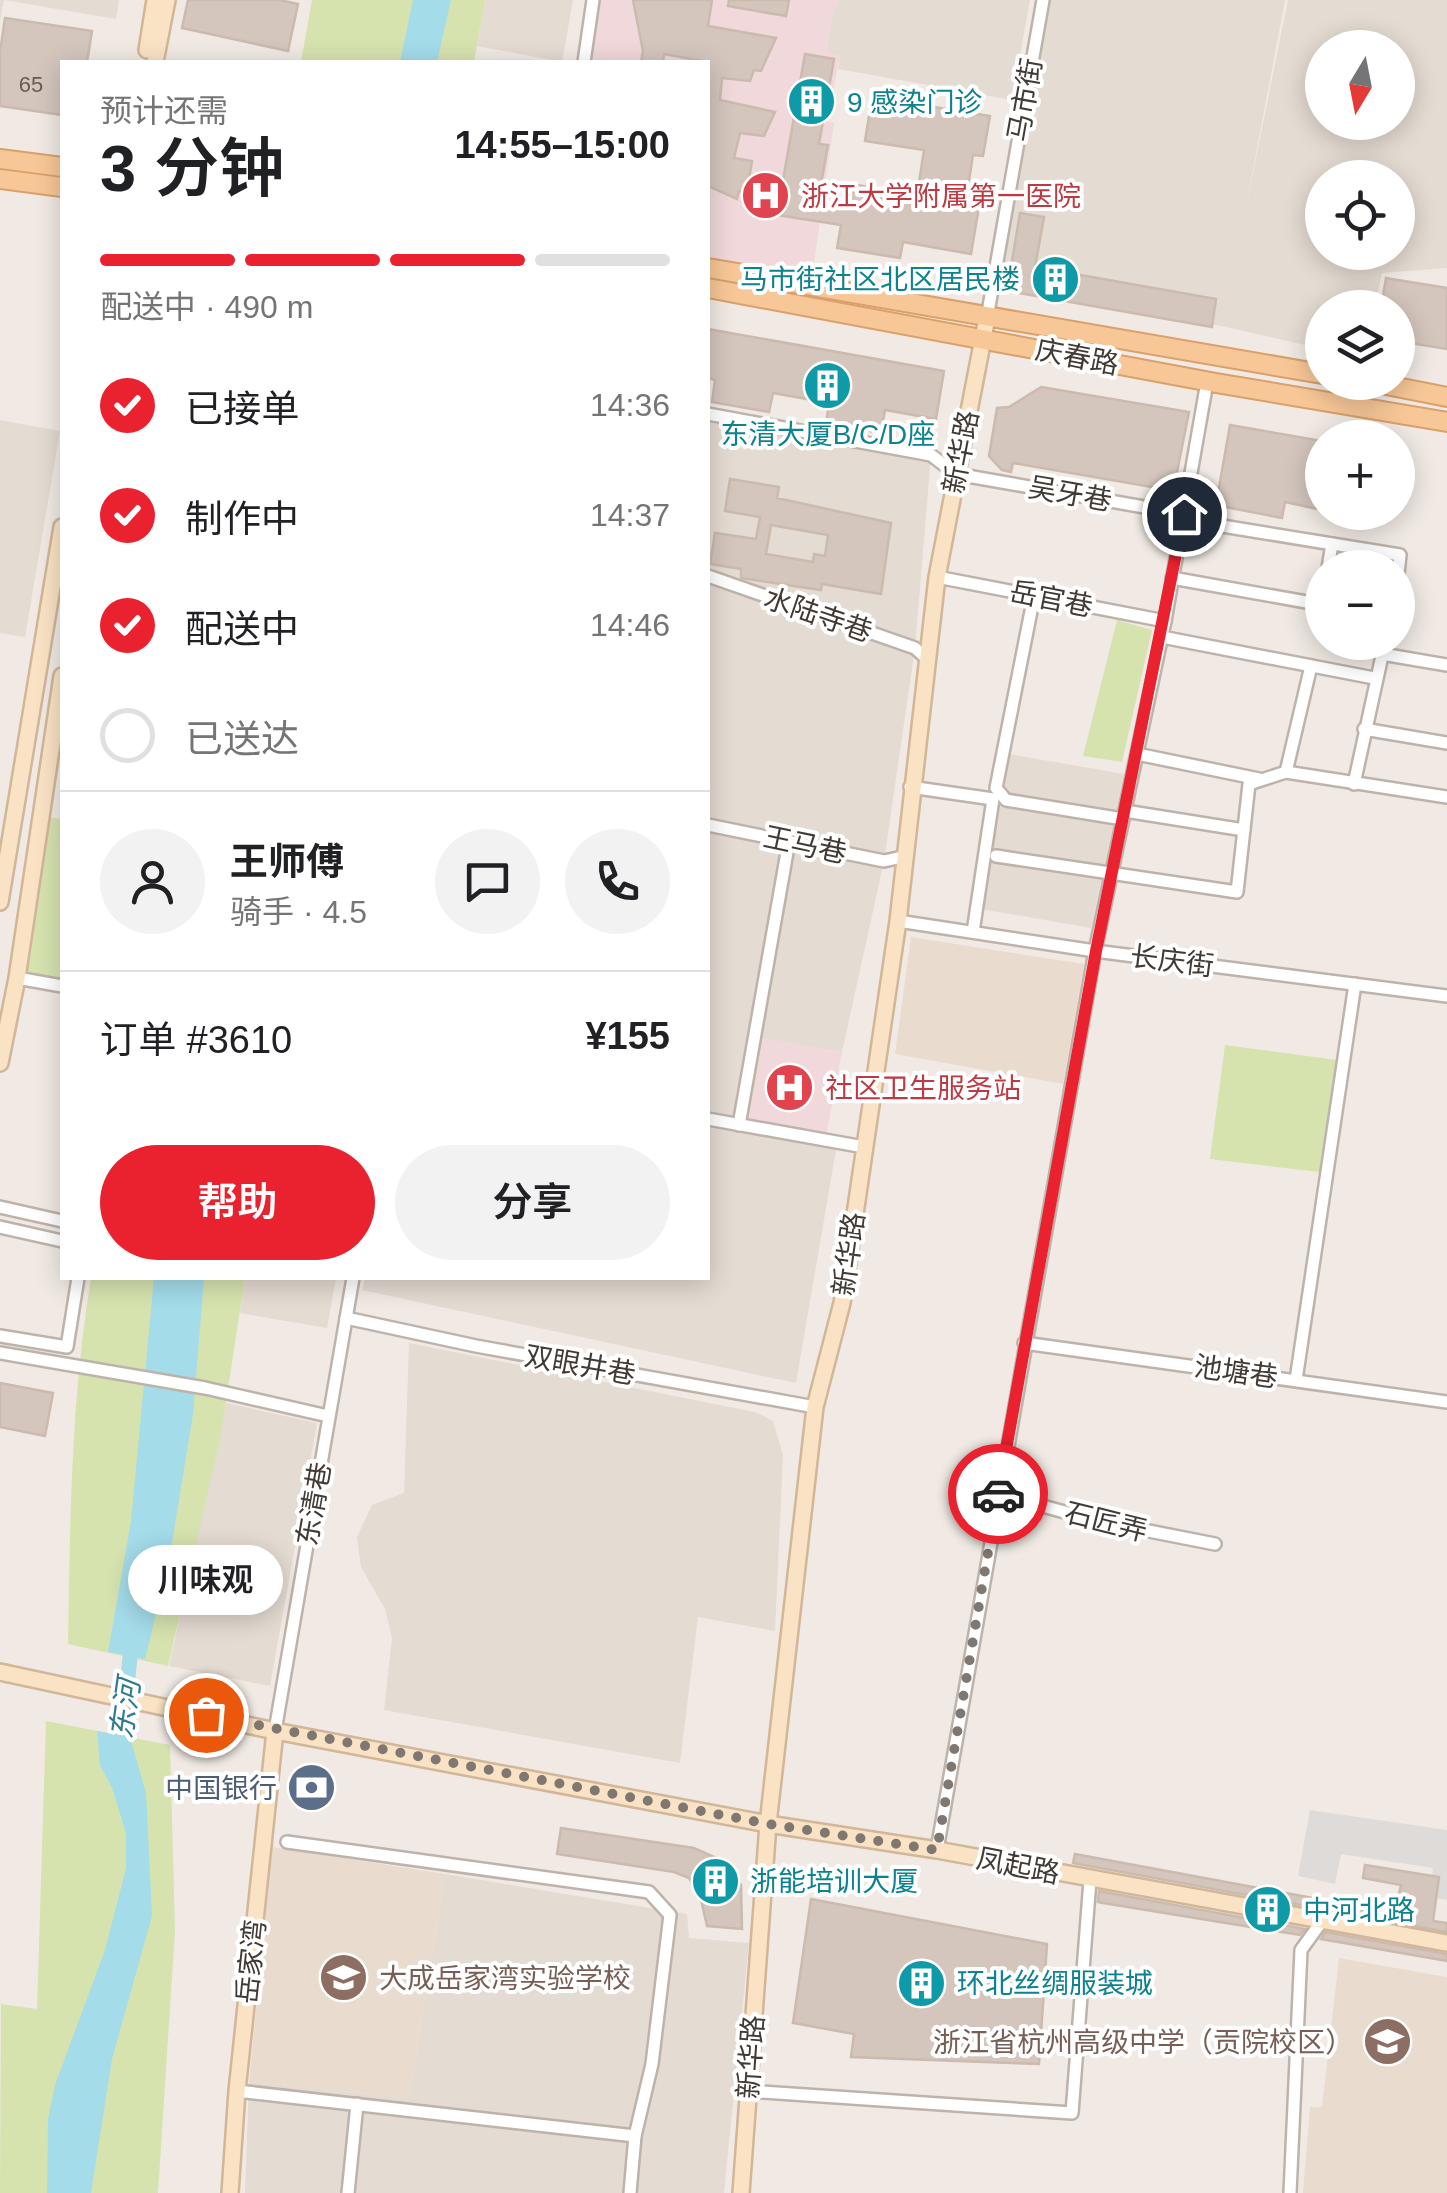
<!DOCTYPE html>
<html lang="zh">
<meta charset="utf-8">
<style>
body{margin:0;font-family:Arial,"Noto Sans SC",sans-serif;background:#f2f2f2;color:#202124;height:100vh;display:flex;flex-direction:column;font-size:38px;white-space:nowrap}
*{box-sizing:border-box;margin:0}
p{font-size:32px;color:#757577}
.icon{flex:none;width:55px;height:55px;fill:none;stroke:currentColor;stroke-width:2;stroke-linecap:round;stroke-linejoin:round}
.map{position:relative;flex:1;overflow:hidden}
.details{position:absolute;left:60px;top:60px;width:650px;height:1220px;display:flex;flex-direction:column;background:#fff;border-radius:0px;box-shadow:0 5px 25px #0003}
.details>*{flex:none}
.needle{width:65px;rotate:190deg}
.tools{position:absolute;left:1305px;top:30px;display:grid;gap:20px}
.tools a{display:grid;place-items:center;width:110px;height:110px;border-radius:50%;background:#fff;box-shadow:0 5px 25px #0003;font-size:50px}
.pin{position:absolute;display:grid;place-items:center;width:85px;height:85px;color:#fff;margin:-42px;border:5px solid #fff;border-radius:50%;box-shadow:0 2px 10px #0007}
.courier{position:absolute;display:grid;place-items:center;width:100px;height:100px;margin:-50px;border:8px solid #ea212e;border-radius:50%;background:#fff;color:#222;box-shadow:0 2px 12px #0007}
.bubble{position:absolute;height:70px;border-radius:35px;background:#fff;box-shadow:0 5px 25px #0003;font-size:32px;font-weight:600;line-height:70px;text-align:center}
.head em{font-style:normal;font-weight:600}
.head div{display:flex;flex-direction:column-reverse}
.head{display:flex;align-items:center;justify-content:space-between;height:170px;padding:0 40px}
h1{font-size:65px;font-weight:600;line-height:75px}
.bar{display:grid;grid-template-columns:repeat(4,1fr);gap:15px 10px;align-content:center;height:120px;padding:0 40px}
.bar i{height:12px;border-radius:8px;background:#e0e0e0}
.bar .current{background:#ea212e}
.bar p{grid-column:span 4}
.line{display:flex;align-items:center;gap:25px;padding:0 40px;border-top:2px solid #e0e0e0}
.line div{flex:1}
.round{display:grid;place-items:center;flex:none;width:105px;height:105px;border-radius:52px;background:#f2f2f2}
ol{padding:0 40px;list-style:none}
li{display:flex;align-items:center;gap:30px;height:110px}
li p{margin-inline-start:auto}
li .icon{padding:10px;border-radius:50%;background:#ea212e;color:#fff;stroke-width:4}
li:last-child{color:#757577}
li i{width:55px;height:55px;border:5px solid #e0e0e0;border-radius:50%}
.cta{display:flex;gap:20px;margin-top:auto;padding:20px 40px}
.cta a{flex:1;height:115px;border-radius:60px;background:#ea212e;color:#fff;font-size:40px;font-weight:600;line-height:115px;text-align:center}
.cta a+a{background:#f2f2f2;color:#202124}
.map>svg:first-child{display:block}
</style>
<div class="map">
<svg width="1447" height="2193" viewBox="0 0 1447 2193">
<rect width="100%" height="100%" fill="#f1eae4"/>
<g fill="#e4dbd2" fill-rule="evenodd">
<polygon points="0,0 119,0 116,19 4,0 0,21"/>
<polygon points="485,0 573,0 562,62 477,46"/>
<polygon points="839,0 1030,0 1012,100 838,69 840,55 826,51 833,11"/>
<path d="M1044,0H1285L1245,212L1288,0H1447V268L1382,273L1375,307L1322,308V349L1222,326L991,288ZM1322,48H1398V122H1322ZM1322,178H1398V252H1322Z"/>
<polygon points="708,414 931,455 915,648 884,861 842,1052 755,1037 739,1124 837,1144 796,1383 362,1290 365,1278 708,1278"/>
<polygon points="0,420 60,431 25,637 0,633"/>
<polygon points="1003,753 1124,774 1091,928 981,909 1000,793"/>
<polygon points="245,1278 336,1278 327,1328 240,1313"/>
<polygon points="409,1343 755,1412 773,1421 783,1455 775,1631 698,1617 680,1763 384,1710 392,1638 385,1609 361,1567 357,1537 372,1505 404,1493"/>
<polygon points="226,1403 317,1423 270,1686 169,1666"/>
<polygon points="445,1874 687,1914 689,1938 749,1943 724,2193 245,2193 249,2082 409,2098"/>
</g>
<g fill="#e9dccf">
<polygon points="911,937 1084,964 1063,1084 895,1054"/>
<polygon points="272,1847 445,1874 409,2098 249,2082"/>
<polygon points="1339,1958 1447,1977 1447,2193 1303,2193 1310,2107 1322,2107"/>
</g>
<g fill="#f1d8da">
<polygon points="593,0 839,0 833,11 826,50 840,55 827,121 834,123 811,284 708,268 708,62 584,62"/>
<polygon points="754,1036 842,1052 825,1142 739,1125"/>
</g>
<g fill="#d6e3af">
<polygon points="312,0 485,0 474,62 301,62"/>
<polygon points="1117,620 1152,630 1122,762 1083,756"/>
<polygon points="39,816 62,819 62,986 17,978"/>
<polygon points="1225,1045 1344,1061 1327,1173 1210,1159"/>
<path d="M91,1278H245L221,1434L168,1666L68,1644C70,1521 71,1398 91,1278Z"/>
<polygon points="46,1721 170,1745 175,1930 158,2193 0,2193 1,2004 37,2009"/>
</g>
<polygon fill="#dfdbd9" points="1310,1810 1447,1830 1447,1900 1429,1897 1433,1868 1341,1854 1335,1884 1298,1876"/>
<g fill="#a4dcea">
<polygon points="413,0 451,0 437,62 400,62"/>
<polygon points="154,1278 204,1278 193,1414 170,1555 145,1659 108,1652 131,1521"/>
<polygon points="97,1731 130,1737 146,1793 152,1916 112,2059 91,2193 47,2193 48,2119 55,2085 105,1950 126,1868 126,1833 112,1788 100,1765"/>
</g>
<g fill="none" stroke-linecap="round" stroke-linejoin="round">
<polyline stroke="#a4dcea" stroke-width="15" points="120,1754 132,1638"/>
</g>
<g fill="#d4c6bd" stroke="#cbbaae" stroke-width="2.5" fill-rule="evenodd">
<polygon points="188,0 280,0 298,4 288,51 182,28"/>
<polygon points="633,0 712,0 708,26 776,38 761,71 754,70 750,81 722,78 720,100 775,112 764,136 740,133 734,158 752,161 747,192 739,191 737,199 708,186 708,62 664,54 663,62 641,62 643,51"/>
<polygon points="729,0 789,0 786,16 728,6"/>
<polygon points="5,18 92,31 87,62 62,62 62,115 0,106 0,52"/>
<polygon points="805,54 834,59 819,144 828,145 818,201 841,205 845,183 917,195 924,150 865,141 872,97 990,116 983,156 973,155 967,193 981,195 971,254 903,242 900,258 837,248 841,225 777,215"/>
<polygon points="1020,213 1044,217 1035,267 1216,299 1212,327 1007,291"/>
<polygon points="1386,278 1447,288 1447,349 1398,341 1398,308 1381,308"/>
<polygon points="708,329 944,371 936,419 885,410 881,433 826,423 829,403 773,393 769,412 712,402 715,380 708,378"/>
<polygon points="1041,387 1189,412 1175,482 1163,489 1013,463 1011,472 1002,470 989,456 997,408 1009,407"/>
<polygon points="1230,425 1322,441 1322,510 1285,502 1282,518 1220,506 1217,499"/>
<path d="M730,479L779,487L777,498L891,523L881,594L822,584L821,590L741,578V569L710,564L715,533L756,539L760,517L725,511ZM771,525L828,535L825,556L814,554L813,562L766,554Z"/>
<polygon points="0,1383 53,1393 45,1436 0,1427"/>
<polygon points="561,1828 694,1848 721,1860 741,1885 742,1929 707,1926 700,1895 689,1878 674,1872 557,1854"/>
<polygon points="1075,1854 1394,1913 1401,1885 1363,1878 1365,1865 1439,1877 1433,1921 1447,1923 1447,1932 1073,1863"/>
<polygon points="1099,1891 1305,1929 1300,1935 1103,1903 1098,1902"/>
<polygon points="811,1899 1047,1944 1039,2064 851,2057 854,2034 793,2023"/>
<polygon points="1325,1932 1447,1954 1447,1961 1321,1939"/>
</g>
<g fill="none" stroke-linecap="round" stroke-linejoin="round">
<defs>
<g id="street">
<polyline points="584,62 593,0"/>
<polyline points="987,318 1043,0"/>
<polyline points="708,414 931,455 956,474 1184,514 1204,523 1400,555 1398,574"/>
<polyline points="1328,568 1332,544"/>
<polyline points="708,576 915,648 926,658"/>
<polyline points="937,577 1165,621"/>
<polyline points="1172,578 1312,603 1322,592"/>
<polyline points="1034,596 996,788 1006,800 1123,819"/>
<polyline points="1162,637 1374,678"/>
<polyline points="1382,654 1447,665"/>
<polyline points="1364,729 1447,743"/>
<polyline points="1137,754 1259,779"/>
<polyline points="1286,772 1447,797"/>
<polyline points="1354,784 1385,642"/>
<polyline points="910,787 993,799 973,932"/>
<polyline points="1125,811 1244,830"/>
<polyline points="708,825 884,861 902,857"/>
<polyline points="996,856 1237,892 1249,784 1286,772 1311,666"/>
<polyline points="898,921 1095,951 1447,996"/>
<polyline points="17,978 62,986"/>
<polyline points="708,1119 864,1147"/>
<polyline points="739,1125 789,841"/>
<polyline points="0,1207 62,1221"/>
<polyline points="0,1227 62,1241"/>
<polyline points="346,1318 476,1346 815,1407"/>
<polyline points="0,1336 67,1347 78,1278"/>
<polyline points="1024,1343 1447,1402"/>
<polyline points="0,1353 205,1388 328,1416"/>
<polyline points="1296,1380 1355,984"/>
<polyline points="998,1494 1098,1521 1215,1544"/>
<polyline points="275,1731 353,1278"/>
<polyline points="287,1842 649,1892 670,1915 652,2064 635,2136 630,2193"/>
<polyline points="937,1850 1095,951 1165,621 1207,382"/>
<polyline points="237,2091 635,2136"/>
<polyline points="748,2091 1072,2113 1090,1880"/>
<polyline points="348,2193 357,2104"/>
<polyline points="1290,2193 1301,1950 1322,1921"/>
</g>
<g id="secondary">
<polyline points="147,50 155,0"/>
<polyline points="155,62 167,0"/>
<polyline points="0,902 62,527"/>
<polyline points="0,1063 17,978 62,676"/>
<polyline points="0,1672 275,1731 768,1824 937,1850 1447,1943"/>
<polyline points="230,2193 237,2091 275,1731"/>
<polyline points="741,2193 768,1824 815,1407 842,1303 898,921 937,577 987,318"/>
</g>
<g id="primary">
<polyline points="0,159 62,167"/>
<polyline points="0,179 62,187"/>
<polyline points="708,268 1322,374"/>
<polyline points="708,288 1216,383 1447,422"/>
<polyline points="1371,382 1447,397"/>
</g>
</defs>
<use href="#street" stroke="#beb3aa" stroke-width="16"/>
<use href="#secondary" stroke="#d1b699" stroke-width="20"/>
<use href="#primary" stroke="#daa069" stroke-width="22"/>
<use href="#street" stroke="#fff" stroke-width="11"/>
<use href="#secondary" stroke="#fae2c4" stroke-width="15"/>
<use href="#primary" stroke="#f7c797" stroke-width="18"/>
</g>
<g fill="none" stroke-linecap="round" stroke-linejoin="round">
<polyline stroke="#7f7872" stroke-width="10" stroke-dasharray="0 18" points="206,1715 768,1824 937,1850 998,1494"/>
<polyline stroke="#ea212e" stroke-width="12" points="998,1494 1096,951 1184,514"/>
</g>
<defs>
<symbol id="building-disc" viewBox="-11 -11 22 22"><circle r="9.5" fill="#0f9aa8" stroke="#fff"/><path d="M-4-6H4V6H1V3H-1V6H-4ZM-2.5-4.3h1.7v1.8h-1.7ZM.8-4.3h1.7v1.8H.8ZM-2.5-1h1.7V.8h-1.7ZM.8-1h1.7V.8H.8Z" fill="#fff"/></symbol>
<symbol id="hospital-disc" viewBox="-11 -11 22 22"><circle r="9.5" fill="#e0444e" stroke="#fff"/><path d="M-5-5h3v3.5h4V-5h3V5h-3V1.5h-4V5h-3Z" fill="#fff"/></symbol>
<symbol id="bank-disc" viewBox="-11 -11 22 22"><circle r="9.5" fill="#5c6f8a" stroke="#fff"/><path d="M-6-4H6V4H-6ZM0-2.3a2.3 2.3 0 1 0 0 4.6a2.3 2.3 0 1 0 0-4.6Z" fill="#fff"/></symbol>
<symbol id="school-disc" viewBox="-11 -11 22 22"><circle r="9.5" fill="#8d6e63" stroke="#fff"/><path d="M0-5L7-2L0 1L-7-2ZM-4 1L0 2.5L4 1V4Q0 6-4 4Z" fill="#fff"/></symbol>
</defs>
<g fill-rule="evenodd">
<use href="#building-disc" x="784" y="74" width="55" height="55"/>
<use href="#hospital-disc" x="738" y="168" width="55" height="55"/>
<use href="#building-disc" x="1028" y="252" width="55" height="55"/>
<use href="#building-disc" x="800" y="358" width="55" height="55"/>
<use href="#hospital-disc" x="762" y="1060" width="55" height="55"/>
<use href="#bank-disc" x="284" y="1760" width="55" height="55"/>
<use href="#building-disc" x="688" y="1854" width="55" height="55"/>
<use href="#building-disc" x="1240" y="1882" width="55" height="55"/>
<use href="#school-disc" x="316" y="1950" width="55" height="55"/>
<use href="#building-disc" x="894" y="1956" width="55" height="55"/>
<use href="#school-disc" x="1360" y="2014" width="55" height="55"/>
</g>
<g text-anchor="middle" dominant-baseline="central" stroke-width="8" stroke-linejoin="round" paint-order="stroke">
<g font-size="22" fill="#665d56">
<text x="31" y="84">65</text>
</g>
<g font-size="28" fill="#423a34" stroke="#fff">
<text transform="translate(1025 100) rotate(-80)">马市街</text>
<text transform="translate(1077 357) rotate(11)">庆春路</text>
<text transform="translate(961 452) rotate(-79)">新华路</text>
<text transform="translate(1070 494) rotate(10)">吴牙巷</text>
<text transform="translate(1051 599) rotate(11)">岳官巷</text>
<text transform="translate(818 615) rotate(19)">水陆寺巷</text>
<text transform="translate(805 845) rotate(12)">王马巷</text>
<text transform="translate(1172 961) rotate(7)">长庆街</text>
<text transform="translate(849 1254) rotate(-82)">新华路</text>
<text transform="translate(580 1365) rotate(10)">双眼井巷</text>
<text transform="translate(1236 1372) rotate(8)">池塘巷</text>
<text transform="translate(314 1504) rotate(-80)">东清巷</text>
<text transform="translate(1106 1522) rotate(14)">石匠弄</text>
<text transform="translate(1018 1866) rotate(11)">凤起路</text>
<text transform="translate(251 1962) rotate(-84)">岳家湾</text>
<text transform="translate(751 2057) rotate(-86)">新华路</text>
</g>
<g font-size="28" fill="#0d838f" stroke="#fff" text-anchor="start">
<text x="847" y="102">9 感染门诊</text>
<text x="1020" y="279" text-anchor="end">马市街社区北区居民楼</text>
<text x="828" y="434" text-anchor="middle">东清大厦B/C/D座</text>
<text x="750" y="1881">浙能培训大厦</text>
<text x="1303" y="1910">中河北路</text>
<text x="957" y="1983">环北丝绸服装城</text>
</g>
<g font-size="28" fill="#be3a42" stroke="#fff" text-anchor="start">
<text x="801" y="196">浙江大学附属第一医院</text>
<text x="825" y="1088">社区卫生服务站</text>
</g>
<g font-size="28" fill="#4e5e75" stroke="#fff" text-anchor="end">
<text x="277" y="1788">中国银行</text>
</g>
<g font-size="28" fill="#785e54" stroke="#fff" text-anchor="start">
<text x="379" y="1978">大成岳家湾实验学校</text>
<text x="1353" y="2042" text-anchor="end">浙江省杭州高级中学（贡院校区）</text>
</g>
<g font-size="30" font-style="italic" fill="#307b90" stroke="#fff">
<text transform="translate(125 1709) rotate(-82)">东河</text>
</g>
</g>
</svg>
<div class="tools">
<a><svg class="needle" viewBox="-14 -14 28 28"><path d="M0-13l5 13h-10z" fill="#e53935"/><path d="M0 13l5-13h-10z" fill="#757577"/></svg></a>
<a><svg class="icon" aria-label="locate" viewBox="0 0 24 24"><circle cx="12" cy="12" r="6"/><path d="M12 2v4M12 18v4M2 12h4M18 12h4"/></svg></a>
<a><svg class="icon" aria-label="layers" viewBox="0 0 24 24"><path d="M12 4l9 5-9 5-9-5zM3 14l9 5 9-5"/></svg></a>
<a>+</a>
<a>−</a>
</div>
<div class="pin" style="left:206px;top:1715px;background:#ea580c"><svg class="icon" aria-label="bag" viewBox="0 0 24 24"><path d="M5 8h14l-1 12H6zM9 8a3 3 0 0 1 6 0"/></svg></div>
<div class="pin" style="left:1184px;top:514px;background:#1f2937"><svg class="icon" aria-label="home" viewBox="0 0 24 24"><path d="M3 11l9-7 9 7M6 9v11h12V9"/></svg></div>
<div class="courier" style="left:998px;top:1494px"><svg class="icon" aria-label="car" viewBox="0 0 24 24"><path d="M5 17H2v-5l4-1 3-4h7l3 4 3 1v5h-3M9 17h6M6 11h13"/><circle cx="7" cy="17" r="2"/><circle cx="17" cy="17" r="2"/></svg></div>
<div class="bubble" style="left:128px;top:1545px;width:155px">川味观</div>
<section class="details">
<div class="head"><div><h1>3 分钟</h1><p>预计还需</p></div><em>14:55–15:00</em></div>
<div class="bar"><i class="current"></i><i class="current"></i><i class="current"></i><i></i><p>配送中 · 490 m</p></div>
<ol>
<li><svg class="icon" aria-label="check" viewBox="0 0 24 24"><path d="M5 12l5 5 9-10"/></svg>已接单<p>14:36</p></li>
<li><svg class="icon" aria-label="check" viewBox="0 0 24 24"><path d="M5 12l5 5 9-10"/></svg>制作中<p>14:37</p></li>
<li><svg class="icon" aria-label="check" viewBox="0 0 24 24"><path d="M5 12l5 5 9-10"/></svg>配送中<p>14:46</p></li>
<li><i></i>已送达</li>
</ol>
<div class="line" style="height:180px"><a class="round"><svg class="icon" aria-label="person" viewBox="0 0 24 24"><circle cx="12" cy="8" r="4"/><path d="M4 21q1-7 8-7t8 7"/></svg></a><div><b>王师傅</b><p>骑手 · 4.5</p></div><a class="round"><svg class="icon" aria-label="chat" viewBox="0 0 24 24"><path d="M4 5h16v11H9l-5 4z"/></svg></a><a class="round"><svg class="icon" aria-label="phone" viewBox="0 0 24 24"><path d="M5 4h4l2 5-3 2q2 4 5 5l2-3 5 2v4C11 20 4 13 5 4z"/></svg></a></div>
<div class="line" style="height:130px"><div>订单 #3610</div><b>¥155</b></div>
<div class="cta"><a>帮助</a><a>分享</a></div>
</section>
</div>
